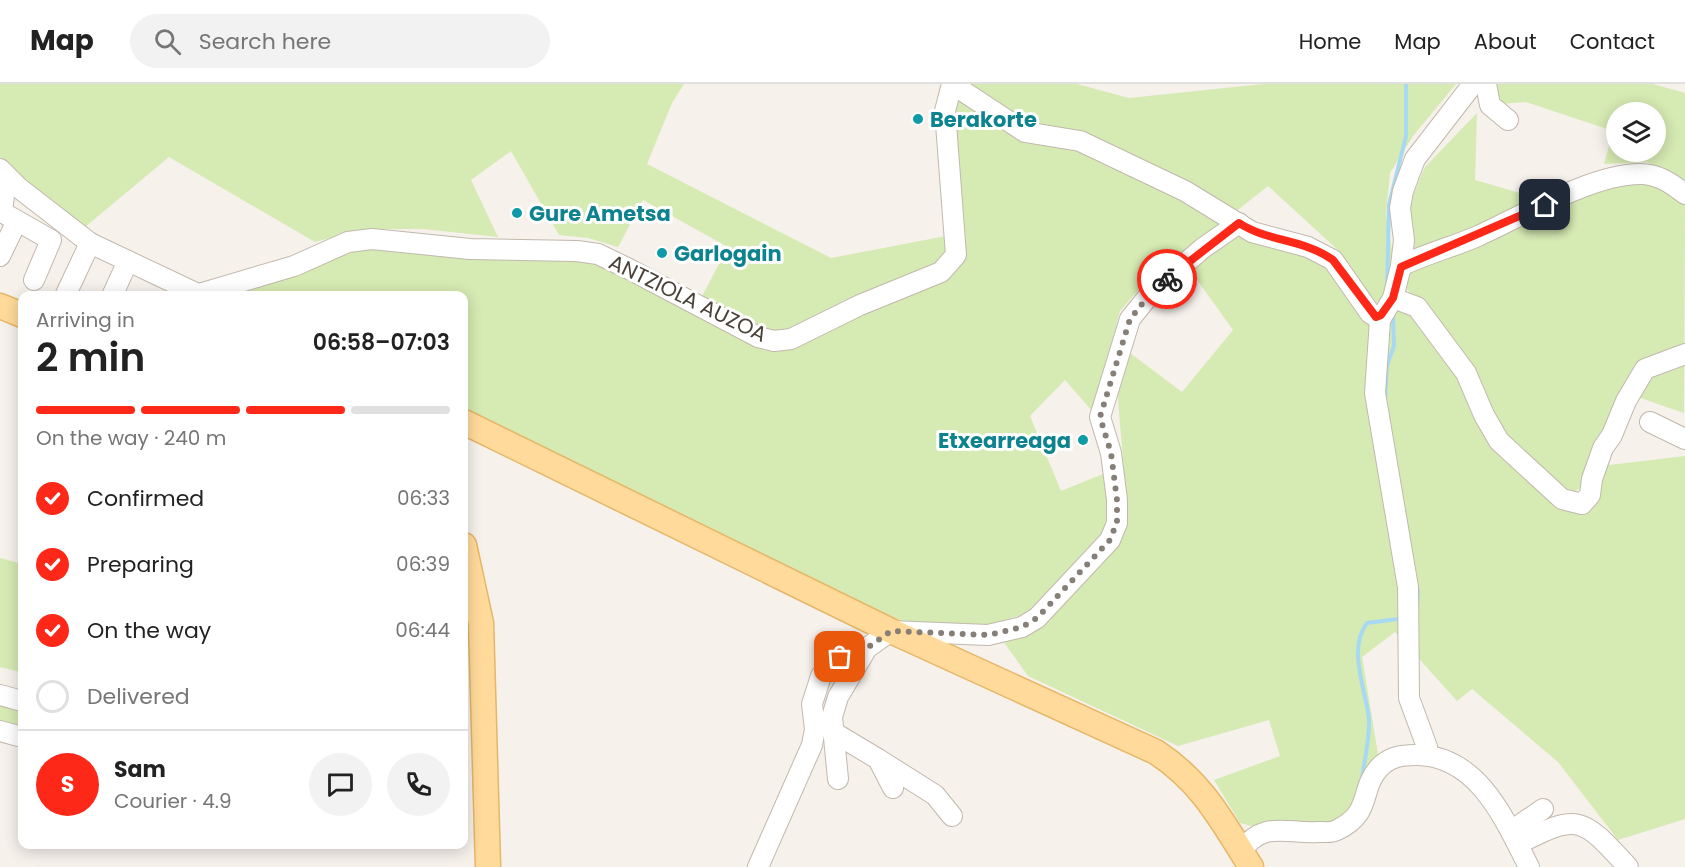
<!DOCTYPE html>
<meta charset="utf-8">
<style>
body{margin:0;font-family:Poppins,sans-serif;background:#f2f2f2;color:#222;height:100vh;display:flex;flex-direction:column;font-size:22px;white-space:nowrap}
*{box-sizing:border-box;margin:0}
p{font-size:20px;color:#767676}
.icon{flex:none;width:33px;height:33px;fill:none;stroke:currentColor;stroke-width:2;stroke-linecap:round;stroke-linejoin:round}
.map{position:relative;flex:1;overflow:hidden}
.side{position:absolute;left:18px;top:207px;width:450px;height:558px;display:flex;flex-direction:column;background:#fff;border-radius:12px;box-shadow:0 3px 15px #0003}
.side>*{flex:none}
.tools{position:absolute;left:1606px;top:18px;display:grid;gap:12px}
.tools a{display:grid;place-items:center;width:60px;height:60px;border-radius:50%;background:#fff;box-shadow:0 3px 15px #0003;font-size:30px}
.pin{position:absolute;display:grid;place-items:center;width:51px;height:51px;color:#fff;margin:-26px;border-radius:12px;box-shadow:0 3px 9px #0006}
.courier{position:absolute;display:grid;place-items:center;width:60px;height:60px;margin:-30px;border:4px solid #fe2819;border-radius:50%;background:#fff;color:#222;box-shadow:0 2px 8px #0007}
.summary em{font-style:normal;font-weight:600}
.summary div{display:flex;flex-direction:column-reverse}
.summary{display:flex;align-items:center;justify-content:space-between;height:102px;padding:0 18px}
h1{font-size:39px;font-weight:600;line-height:45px}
.bar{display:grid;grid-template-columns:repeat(4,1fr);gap:9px 6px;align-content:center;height:72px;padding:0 18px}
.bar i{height:8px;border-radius:4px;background:#e0e0e0}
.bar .selected{background:#fe2819}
.bar p{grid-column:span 4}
.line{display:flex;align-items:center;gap:15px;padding:0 18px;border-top:2px solid #e0e0e0}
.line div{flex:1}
.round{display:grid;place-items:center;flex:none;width:63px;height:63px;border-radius:32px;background:#f2f2f2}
ol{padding:0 18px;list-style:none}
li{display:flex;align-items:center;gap:18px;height:66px}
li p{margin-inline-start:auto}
li .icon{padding:6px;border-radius:50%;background:#fe2819;color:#fff;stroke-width:4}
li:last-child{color:#767676}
li i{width:33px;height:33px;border:3px solid #e0e0e0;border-radius:50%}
header{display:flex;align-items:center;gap:36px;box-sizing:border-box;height:84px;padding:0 30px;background:#fff;border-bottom:2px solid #e0e0e0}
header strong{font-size:28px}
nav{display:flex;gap:33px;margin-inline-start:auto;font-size:21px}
.search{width:420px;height:54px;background:#f2f2f2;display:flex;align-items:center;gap:15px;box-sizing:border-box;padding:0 21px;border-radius:33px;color:#767676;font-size:22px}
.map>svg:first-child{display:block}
</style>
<header>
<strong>Map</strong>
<div class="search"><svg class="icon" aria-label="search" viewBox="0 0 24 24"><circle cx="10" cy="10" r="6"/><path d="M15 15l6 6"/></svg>Search here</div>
<nav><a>Home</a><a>Map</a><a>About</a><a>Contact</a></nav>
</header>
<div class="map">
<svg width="1685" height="783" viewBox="0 0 1685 783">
<rect width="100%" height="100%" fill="#f6f1eb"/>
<g fill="#d6eab3" fill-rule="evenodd">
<polygon points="0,0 684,0 672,19 647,80 831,174 962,149 945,0 1077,0 1129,14 1263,0 1456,0 1413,52 1390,89 1386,130 1394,178 1383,218 1371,219 1339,167 1268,102 1142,202 1120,227 1093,328 1065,296 1030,332 1061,407 1108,388 1110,421 1106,444 1029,529 985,542 905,541 464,329 464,212 226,211 294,192 345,164 375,160 571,173 605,182 755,258 777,249 756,246 700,216 728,163 643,116 618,163 588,154 559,151 511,67 471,96 498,153 423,145 365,145 315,158 169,73 85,143 24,101 0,73"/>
<path d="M1497,0H1653L1685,9V96L1647,78L1604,80L1613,47L1526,18L1500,20ZM1617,28H1656V68H1617Z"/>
<polygon points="1477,29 1475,96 1561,121 1623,99 1653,98 1675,110 1685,120 1684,329 1623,308 1582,403 1571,410 1504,353 1420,217 1404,203 1407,126 1425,83"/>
<polygon points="1239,148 1317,173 1340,194 1372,241 1396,222 1413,227 1461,292 1491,359 1584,425 1597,419 1601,382 1685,372 1685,735 1618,756 1558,678 1472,605 1457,617 1395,548 1362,573 1378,670 1352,731 1334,743 1255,743 1240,739 1214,696 1280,672 1269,636 1178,662 1028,592 1003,557 1121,451 1124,387 1117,304 1126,266 1182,308 1233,246 1190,186"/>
<polygon points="0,474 22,480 20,588 0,583"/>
<polygon points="0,616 22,622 22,648 0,642"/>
</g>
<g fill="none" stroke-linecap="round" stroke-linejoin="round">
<g stroke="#a7daf2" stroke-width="4">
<polyline points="1387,204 1389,121 1406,52 1406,0"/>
<polyline points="1385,315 1387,281 1394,262 1393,230"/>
<polyline points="1417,525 1418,506"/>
<path d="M1362,696C1364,677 1370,654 1369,635C1366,606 1347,565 1367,539L1398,535"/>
</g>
<defs>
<g id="minor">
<polyline points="952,0 1025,48 1080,57 1185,107 1252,148 1308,163 1333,176 1370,229 1376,233 1381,231"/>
<polyline points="1486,0 1490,21 1508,36"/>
<polyline points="0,85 19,104 90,159 202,212"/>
<polyline points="0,105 4,111 2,128"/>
<polyline points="0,127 51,156 34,196"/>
<polyline points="0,172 17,137"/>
<path d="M1401,182C1425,170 1453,163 1478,152C1522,132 1592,90 1640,90C1658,90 1671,99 1685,110"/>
<polyline points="66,210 90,159"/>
<polyline points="199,210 294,182 348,158 372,155 470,165 577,167 598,170 629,185 758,253 774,257 791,255 860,221 941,188 956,171 945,27 952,0"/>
<polyline points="112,212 128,177"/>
<polyline points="1393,214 1417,223 1466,289 1484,331 1499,357 1562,415 1582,420 1590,411 1592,395 1603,364 1612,351 1626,317 1645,285 1685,270"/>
<polyline points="1650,338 1685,355"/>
<polyline points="0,611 22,617"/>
<polyline points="0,647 22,653"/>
<polyline points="833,648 878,675 893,704"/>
<polyline points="1424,671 1427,663 1409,614 1408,503 1375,309 1380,236 1393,214 1401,182 1404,156 1400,124 1403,107 1415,75 1473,0"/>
<polyline points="878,675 935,711 952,732"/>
<polyline points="838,695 832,633 838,613 867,564"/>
<polyline points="1511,747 1543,725"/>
<path d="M1518,760C1579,729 1581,732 1628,783"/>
<path d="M1241,767C1264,736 1285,750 1319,748C1325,748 1332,749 1337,746C1373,729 1359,706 1379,684C1389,673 1401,671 1416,671C1478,671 1505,736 1529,783"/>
<polyline points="758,783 812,661 815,645 812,620 821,592 840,573 867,564 891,547 988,551 1022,543 1037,534 1110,456 1117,439 1117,416 1111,369 1100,333 1130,235 1151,209 1203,164 1239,139"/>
</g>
<g id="major">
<polyline points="0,222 22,231"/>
<path d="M464,338L891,547L1156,668C1203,699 1222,737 1251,783"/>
<polyline points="464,461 481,539 488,783"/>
</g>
</defs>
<use href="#minor" stroke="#c2b8ad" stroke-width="22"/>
<use href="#major" stroke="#e7b667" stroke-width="27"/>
<use href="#minor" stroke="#fff" stroke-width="20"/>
<use href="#major" stroke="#ffda9a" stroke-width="24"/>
</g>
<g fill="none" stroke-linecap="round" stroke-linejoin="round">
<polyline stroke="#867f77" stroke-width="6" stroke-dasharray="0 10.8" points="840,573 867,564 891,547 988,551 1022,543 1037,534 1110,456 1117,438 1117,416 1111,369 1100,333 1130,235 1151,209 1167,195"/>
<path stroke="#fe2819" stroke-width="8" d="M1167,195L1239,139C1268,158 1304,155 1333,176L1376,233L1381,231L1393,214L1401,183L1545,121"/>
</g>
<g fill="#0f9aa8" stroke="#fff" stroke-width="2">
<circle cx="918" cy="35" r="6"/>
<circle cx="517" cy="129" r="6"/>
<circle cx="662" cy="169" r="6"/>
<circle cx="1083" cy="356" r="6"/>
</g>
<g text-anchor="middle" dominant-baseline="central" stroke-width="6" stroke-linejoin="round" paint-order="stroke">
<g font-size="21" font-weight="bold" fill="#0d838f" stroke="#fff" text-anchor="start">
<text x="930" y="35">Berakorte</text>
<text x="529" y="129">Gure Ametsa</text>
<text x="674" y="169">Garlogain</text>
<text x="1071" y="356" text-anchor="end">Etxearreaga</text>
</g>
<g font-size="21" fill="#4a4238" stroke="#fff">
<text transform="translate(688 214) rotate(26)">ANTZIOLA AUZOA</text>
</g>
</g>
</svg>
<div class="tools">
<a><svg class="icon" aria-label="layers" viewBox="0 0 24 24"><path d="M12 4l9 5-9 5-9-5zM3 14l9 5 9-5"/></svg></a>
</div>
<div class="pin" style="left:840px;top:573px;background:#ea580c"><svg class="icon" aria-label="bag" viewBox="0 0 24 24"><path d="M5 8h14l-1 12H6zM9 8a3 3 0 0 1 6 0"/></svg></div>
<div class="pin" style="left:1545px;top:121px;background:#1f2937"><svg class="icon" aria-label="home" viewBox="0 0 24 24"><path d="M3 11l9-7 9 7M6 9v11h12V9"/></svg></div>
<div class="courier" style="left:1167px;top:195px"><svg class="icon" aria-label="bike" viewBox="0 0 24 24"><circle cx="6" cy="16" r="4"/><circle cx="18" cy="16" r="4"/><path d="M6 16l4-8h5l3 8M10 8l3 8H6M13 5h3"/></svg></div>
<section class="side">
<div class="summary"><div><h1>2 min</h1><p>Arriving in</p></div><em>06:58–07:03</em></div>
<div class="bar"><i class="selected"></i><i class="selected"></i><i class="selected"></i><i></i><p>On the way · 240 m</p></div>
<ol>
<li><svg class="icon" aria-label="check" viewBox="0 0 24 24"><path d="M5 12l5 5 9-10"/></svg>Confirmed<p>06:33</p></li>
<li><svg class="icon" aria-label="check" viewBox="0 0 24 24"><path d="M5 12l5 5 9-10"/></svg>Preparing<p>06:39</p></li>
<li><svg class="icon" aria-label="check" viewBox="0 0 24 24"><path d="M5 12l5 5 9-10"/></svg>On the way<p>06:44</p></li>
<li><i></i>Delivered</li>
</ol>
<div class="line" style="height:108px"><b class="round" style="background:#fe2819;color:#fff">S</b><div><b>Sam</b><p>Courier · 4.9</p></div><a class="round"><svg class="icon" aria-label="chat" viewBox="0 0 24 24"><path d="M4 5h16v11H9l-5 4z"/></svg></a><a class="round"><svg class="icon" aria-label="phone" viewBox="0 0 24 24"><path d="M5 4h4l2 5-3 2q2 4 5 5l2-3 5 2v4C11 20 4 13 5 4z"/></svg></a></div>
</section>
</div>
